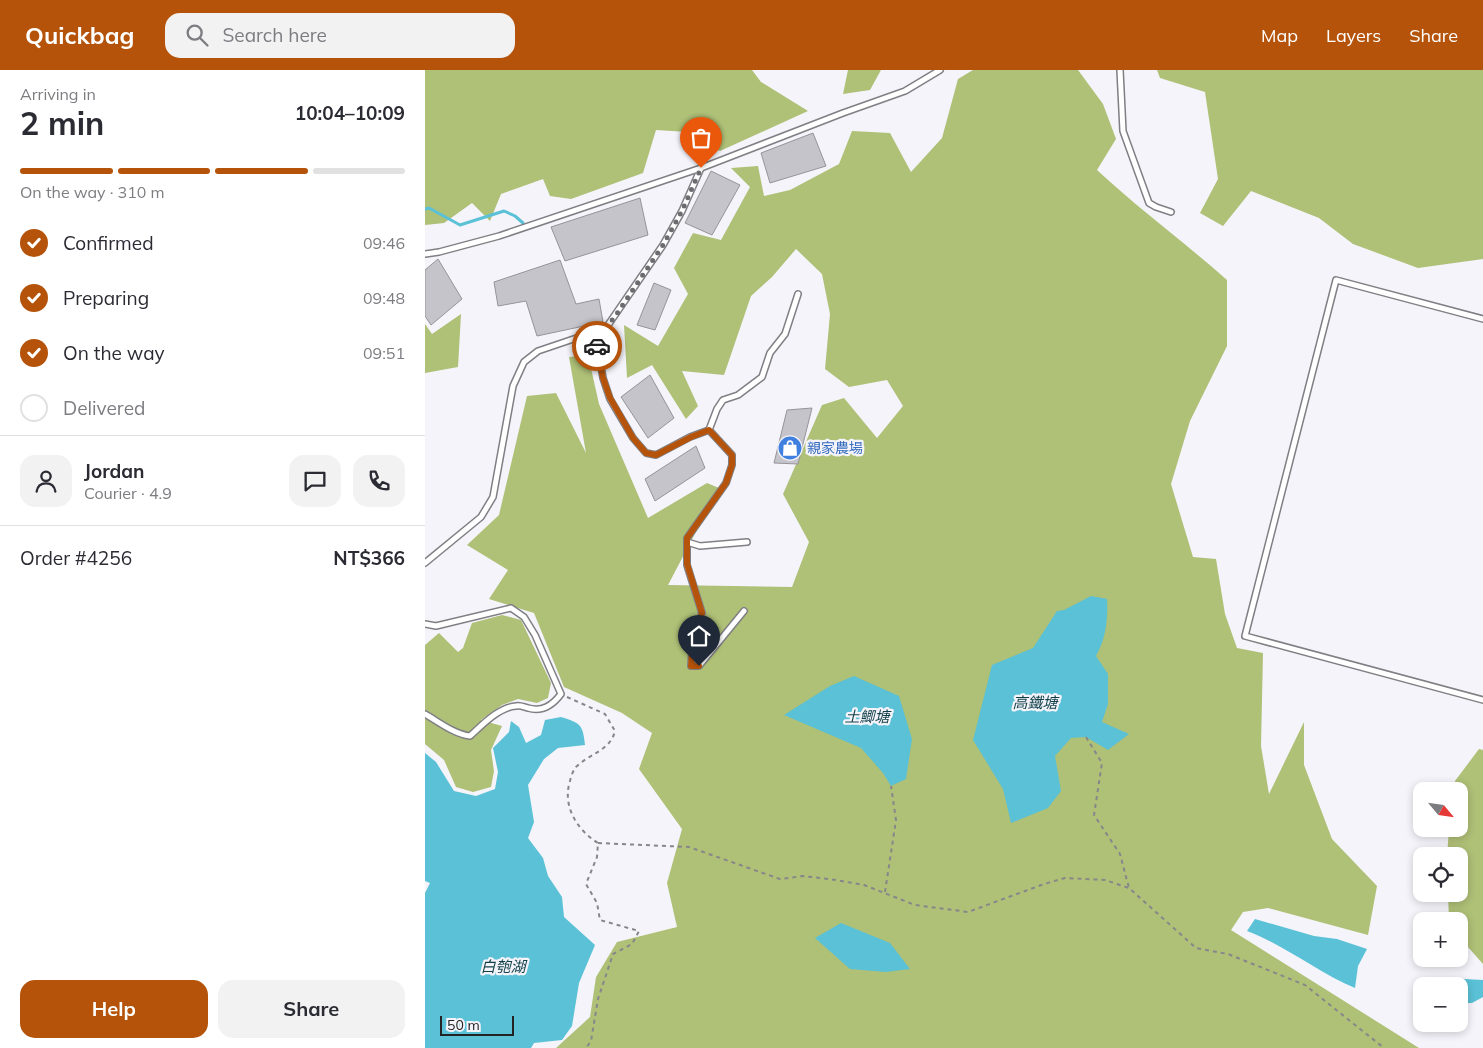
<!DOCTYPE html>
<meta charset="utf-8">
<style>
body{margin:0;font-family:Mulish,"Noto Sans TC",sans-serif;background:#f2f2f3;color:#2b2b33;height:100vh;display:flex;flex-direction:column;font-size:19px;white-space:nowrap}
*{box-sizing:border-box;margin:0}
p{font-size:16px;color:#7c7c81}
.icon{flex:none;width:28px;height:28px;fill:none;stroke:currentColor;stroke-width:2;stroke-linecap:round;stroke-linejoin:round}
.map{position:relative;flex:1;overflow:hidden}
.sheet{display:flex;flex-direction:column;background:#fff;width:425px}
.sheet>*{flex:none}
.needle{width:32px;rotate:119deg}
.controls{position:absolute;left:988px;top:712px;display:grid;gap:10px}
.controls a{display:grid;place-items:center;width:55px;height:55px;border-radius:10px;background:#fff;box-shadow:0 2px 8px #0003;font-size:25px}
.scale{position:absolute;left:15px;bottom:12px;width:74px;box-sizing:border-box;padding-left:5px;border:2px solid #232325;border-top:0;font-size:14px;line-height:18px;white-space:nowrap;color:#232325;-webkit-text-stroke:4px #f4f4fa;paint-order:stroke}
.pin{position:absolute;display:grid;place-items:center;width:42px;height:42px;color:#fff;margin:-51px -21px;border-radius:50% 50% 50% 0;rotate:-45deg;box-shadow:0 0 5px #0007}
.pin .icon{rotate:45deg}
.courier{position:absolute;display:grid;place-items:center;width:50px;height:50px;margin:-25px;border:4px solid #b45309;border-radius:50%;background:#fff;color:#222;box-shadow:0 1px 6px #0007}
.head em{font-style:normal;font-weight:700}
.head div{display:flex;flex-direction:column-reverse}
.head{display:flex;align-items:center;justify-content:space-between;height:85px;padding:0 20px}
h1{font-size:32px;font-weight:700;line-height:38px}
.bar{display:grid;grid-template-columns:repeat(4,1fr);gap:8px 5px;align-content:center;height:60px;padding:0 20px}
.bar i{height:6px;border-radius:4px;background:#e1e1e2}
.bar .selected{background:#b45309}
.bar p{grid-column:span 4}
.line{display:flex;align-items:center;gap:12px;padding:0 20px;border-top:1px solid #e1e1e2}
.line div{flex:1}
.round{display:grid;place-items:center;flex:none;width:52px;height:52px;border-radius:15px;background:#f2f2f3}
ol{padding:0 20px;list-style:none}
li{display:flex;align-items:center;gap:15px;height:55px}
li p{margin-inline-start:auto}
li .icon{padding:5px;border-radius:50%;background:#b45309;color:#fff;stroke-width:4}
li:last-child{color:#7c7c81}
li i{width:28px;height:28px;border:2px solid #e1e1e2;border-radius:50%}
.button{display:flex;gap:10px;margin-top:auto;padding:10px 20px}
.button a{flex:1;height:58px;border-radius:15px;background:#b45309;color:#fff;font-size:20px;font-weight:700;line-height:58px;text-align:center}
.button a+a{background:#f2f2f3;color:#2b2b33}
header{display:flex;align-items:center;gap:30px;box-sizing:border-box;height:70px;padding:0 25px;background:#b45309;color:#fff}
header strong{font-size:24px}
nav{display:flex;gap:28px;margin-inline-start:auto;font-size:18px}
.search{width:350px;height:45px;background:#f2f2f3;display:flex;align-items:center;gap:12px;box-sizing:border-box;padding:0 18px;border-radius:15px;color:#7c7c81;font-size:19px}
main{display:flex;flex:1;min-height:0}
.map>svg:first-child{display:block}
</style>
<header>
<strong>Quickbag</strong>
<div class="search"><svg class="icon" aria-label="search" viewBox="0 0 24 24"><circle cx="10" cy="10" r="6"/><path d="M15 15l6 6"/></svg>Search here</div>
<nav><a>Map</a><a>Layers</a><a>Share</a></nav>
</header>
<main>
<section class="sheet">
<div class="head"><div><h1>2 min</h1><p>Arriving in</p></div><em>10:04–10:09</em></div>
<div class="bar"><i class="selected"></i><i class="selected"></i><i class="selected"></i><i></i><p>On the way · 310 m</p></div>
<ol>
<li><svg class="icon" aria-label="check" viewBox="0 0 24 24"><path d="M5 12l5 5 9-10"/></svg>Confirmed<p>09:46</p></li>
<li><svg class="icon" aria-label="check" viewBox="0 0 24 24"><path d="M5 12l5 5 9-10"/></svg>Preparing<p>09:48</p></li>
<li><svg class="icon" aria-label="check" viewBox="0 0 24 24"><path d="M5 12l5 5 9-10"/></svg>On the way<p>09:51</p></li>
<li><i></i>Delivered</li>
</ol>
<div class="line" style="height:90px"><a class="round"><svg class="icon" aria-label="person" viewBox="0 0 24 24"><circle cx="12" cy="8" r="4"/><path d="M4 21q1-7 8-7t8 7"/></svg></a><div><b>Jordan</b><p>Courier · 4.9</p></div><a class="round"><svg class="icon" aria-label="chat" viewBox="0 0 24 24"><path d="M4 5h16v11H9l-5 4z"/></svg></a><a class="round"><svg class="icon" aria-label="phone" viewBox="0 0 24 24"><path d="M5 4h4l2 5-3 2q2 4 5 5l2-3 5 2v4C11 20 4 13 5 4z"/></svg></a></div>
<div class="line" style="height:65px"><div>Order #4256</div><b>NT$366</b></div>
<div class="button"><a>Help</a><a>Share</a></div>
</section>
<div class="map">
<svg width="1058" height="978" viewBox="0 0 1058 978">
<rect width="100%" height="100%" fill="#f4f4fa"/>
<g fill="#afc077">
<polygon points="0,0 327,0 336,12 383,41 295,81 262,62 231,60 218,103 146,129 125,126 118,109 76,124 65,151 47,133 19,153 0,155"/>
<polygon points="423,0 456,0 445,20 418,24"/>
<path d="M548,0H653L678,34L691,69L672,100C714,139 759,172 802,210V276L765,351L746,414L768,487L791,489L800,544L812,578L838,583L836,676L844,724L879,652V695L907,769L952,816L943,865L843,838L818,842L806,860L994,978H131L165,947L171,907L192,872L252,857L242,813L257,759L214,699L227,663L197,643L139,617L109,543L64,529L83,500L42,475L74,445L102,326L131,323L161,383L144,287L163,285L174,334L223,448L282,413L294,418L243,515L367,517L384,472L358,424L397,335L419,328L452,368L478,336L462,310L424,317L400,299L405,244L397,204L371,179L347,207L326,226L299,305L257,301L273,336L261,349L227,295L202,308L199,255L233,276L263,224L249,198L268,163L296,170L325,117L306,98L333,96L339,126L365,120L414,94L427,61L465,63L486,102L517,68L533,9Z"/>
<polygon points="732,0 1058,0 1058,189 993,198 928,174 894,148 826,121 798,156 775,143 793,109 780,22 735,8"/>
<polygon points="36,244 33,297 0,303 0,254 7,264"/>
<polygon points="77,545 96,550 126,613 123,628 112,633 93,629 77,635 56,650 77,656 66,680 69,701 66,717 48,722 31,717 19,690 0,674 0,575 14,563 33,582 38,578 47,553"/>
<polygon points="1054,679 1058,680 1058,894 1034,867 1034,851 1024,851 1023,824 1034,824 1034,786 1022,786 1024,759 1034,759 1034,721 1029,721 1030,711"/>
</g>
<g fill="#5ac1d6">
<path d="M666,526L682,529C683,550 681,568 671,586L683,604V634L677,652L704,664L683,680L661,667L646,668L630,686L636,721L623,738L586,753L578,719L548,670L567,595L608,578L632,541L639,540Z"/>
<polygon points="429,606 474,626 487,669 481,709 466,716 458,703 436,678 359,645 405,616"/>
<path d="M136,647C155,653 158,654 160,675L133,678L119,689L103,715L109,752L103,768L118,788L123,806L137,827L139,847L170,875L154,913L147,956L137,970L109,973L106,978H0V823L5,813L0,811V683L11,692L29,721L51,726L70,719L73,702L68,678L84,662L86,651L94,657L101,673L116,665L120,650Z"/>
<path d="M830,849L889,866L912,869L942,879L933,896L930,918C892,902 860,875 822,861Z"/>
<polygon points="416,853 465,873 485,899 461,902 425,899 390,868"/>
<polygon points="1021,908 1058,910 1058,927 1047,933 1034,933 1034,916 1007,916"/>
</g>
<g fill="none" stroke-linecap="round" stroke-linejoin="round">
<polyline stroke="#5ac1d6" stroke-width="3" points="0,139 4,138 35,155 79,141 90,146 98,153"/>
</g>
<g fill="#c4c4ca" stroke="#949499">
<polygon points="388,63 401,96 345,113 336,83"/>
<polygon points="286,101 315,115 287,165 260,153"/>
<polygon points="215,128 223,165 140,191 126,157"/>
<polygon points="13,189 37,229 6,255 0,246 0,200"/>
<polygon points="135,190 151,234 174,229 178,252 112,266 101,231 73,236 69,212"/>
<polygon points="229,213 246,220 230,260 212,255"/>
<polygon points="225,305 249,348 223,368 196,327"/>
<polygon points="387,338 373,394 349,393 362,340"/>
<polygon points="271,376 280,398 230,431 220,409"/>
</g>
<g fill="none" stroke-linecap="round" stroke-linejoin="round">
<defs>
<g id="lane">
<polyline points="695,0 698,61 724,133 731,137 746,142"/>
<polyline points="0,184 14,182 74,166 276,98"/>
<polyline points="1058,249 911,210 820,566 1058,630"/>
<polyline points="170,262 178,308 185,329 208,368 221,383 231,385 265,367 284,360"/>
<polyline points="262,472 275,476 322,472"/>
<polyline points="0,493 56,447 68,427 88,316 99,292 113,281 181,258 238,175 257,141 276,98 418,43 480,21 515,0"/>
<polyline points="319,541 274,596 266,596 267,580 277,543 262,495 262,468 301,413 307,395 307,385 284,360 292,339 298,330 313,325 337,307 345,283 360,264 373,224"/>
<path d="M0,554L11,556L86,538L99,547L110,565L136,624C127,636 117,642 103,638C99,637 95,635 91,636C74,637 57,655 45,666C29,664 14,652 0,644"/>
</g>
</defs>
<use href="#lane" stroke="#7f7f84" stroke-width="8"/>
<g stroke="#87878a" stroke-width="2" stroke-dasharray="4 4" stroke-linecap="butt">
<path d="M142,627L180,644L190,661C185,681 165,683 151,697C148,701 146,706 145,711C137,736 152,760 173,773L172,787L161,814L172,833L175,850L214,861L207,874L188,884L173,929L166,971L161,978"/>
<polyline points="661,667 677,693 669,745 695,784 704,818"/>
<polyline points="173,773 264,777 355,809 378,806 411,810 439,815 490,835 543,842 619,814 640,808 680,810 704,818 771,878 803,884 880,915 959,978"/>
<polyline points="460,822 471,750 466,716"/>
</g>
<use href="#lane" stroke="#fff" stroke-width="5"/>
</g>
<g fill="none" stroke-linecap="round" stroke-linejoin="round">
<polyline stroke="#6c6c70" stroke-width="5" stroke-dasharray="0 9" points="172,276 170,262 181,258 191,245 238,175 257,141 276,98"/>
<polyline stroke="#b45309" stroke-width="6" points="172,276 178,308 185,328 208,368 221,383 231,385 266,367 284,360 307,385 307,395 301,413 262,468 262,494 277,543 267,580 266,596 274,596"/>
</g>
<defs>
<symbol id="shop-disc" viewBox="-11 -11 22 22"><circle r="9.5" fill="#3f7fe0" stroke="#f4f4fa"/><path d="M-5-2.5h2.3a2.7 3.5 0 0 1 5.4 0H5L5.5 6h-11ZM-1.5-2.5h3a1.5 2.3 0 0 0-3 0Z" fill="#fff"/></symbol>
</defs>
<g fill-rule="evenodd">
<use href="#shop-disc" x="351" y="364" width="28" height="28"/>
</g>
<g text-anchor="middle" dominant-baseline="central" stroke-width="4.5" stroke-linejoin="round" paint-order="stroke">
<g font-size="14" fill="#366cbe" stroke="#f4f4fa" text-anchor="start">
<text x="382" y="378">親家農場</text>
</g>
<g font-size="15" font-style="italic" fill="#103f48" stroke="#f4f4fa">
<text x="610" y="632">高鐵塘</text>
<text x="442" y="646">土鯽塘</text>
<text x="78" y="896">白匏湖</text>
</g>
</g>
</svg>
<div class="controls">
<a><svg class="needle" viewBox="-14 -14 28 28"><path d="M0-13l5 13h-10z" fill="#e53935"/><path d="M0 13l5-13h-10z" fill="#7c7c81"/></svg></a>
<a><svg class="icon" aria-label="locate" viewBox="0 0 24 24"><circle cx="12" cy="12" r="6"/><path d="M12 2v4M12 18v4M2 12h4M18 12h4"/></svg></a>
<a>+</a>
<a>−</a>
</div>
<div class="scale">50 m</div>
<div class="pin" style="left:276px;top:98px;background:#ea580c"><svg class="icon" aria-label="bag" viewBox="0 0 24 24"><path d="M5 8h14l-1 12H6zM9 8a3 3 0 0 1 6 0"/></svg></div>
<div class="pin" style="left:274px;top:596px;background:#1f2937"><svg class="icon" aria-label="home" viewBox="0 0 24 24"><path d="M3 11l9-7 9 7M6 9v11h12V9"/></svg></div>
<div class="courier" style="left:172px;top:276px"><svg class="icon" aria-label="car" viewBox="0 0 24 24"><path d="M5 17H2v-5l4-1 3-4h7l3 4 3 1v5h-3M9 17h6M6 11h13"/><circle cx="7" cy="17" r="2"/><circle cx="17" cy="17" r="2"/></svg></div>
</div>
</main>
